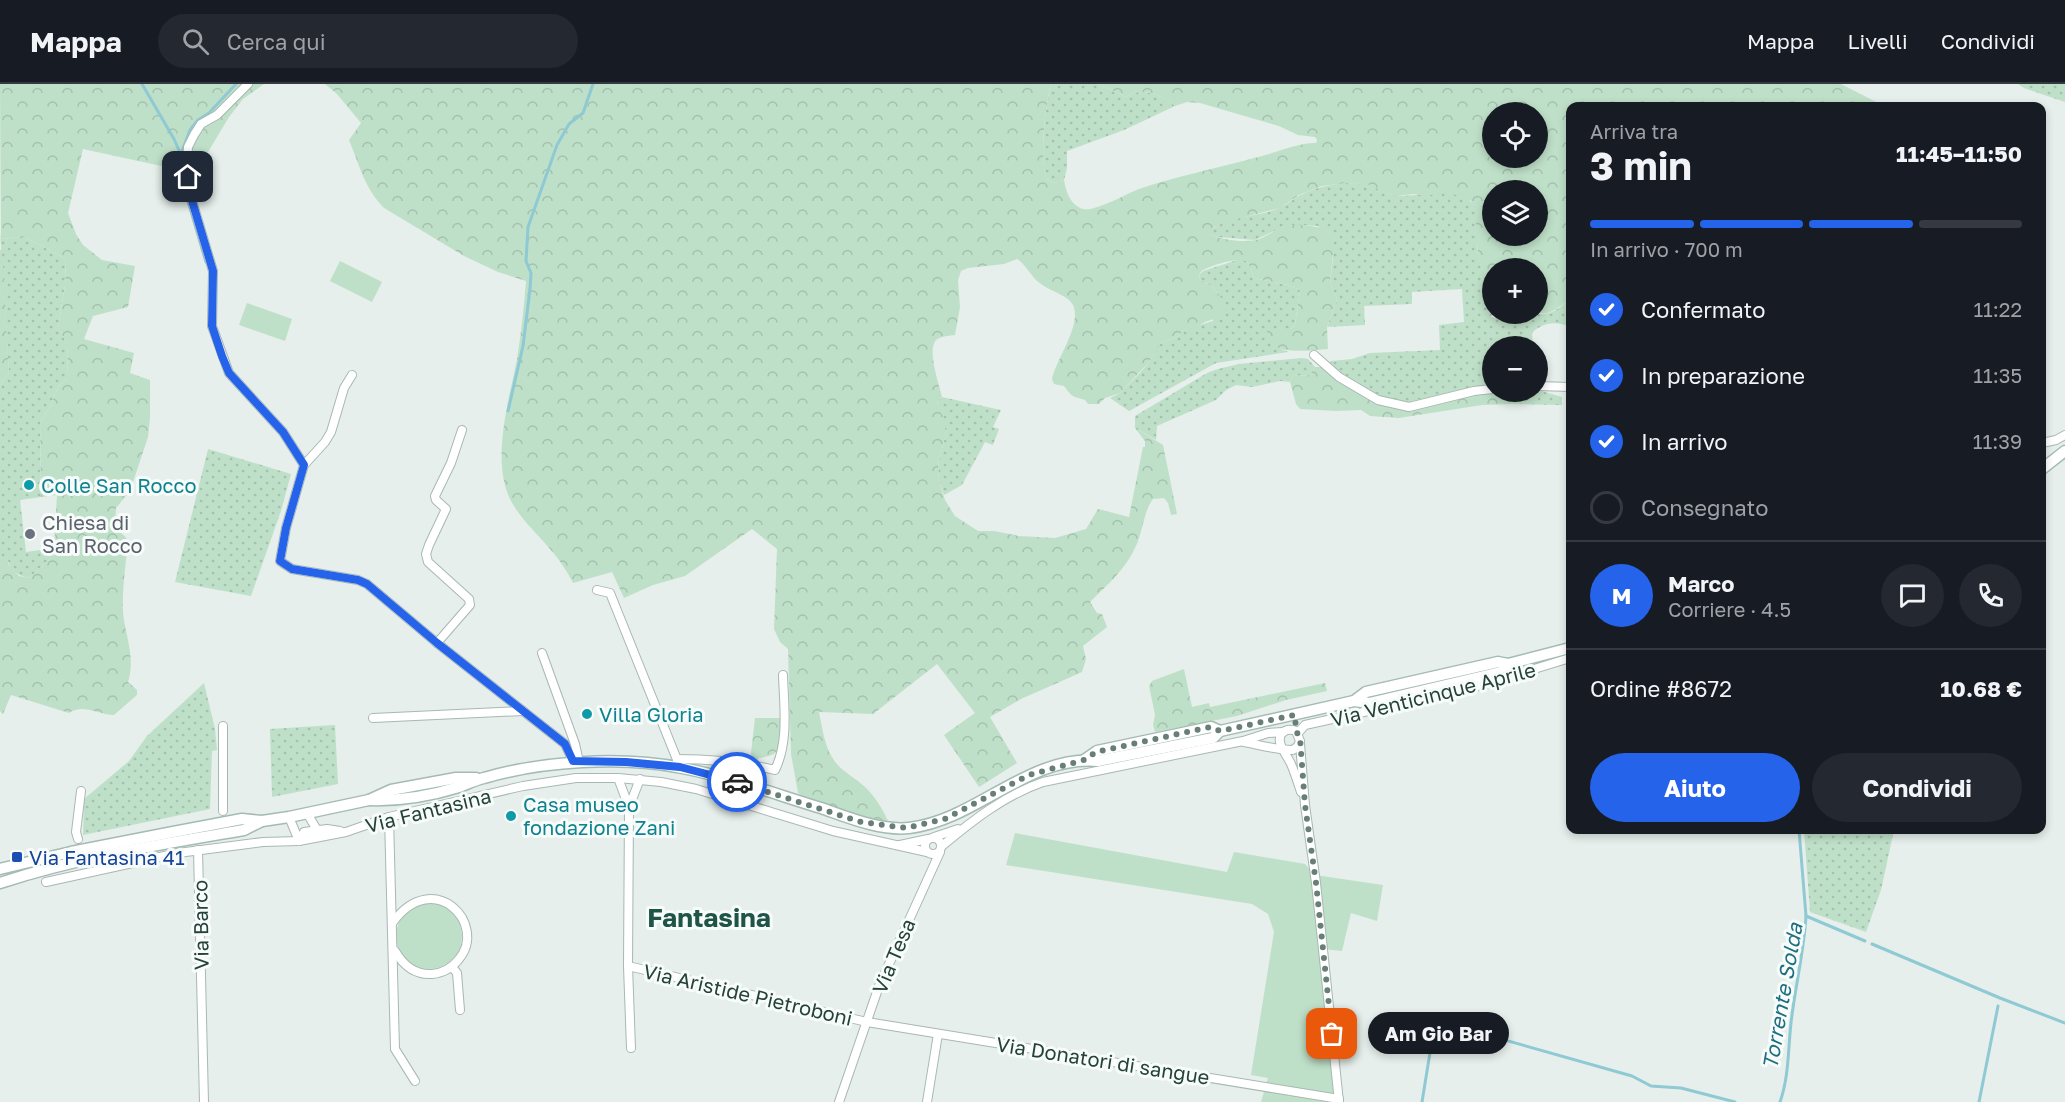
<!DOCTYPE html>
<html lang="it">
<meta charset="utf-8">
<style>
body{margin:0;font-family:"Golos Text",sans-serif;background:#242831;color:#f1f3f6;height:100vh;display:flex;flex-direction:column;font-size:22px;white-space:nowrap}
*{box-sizing:border-box;margin:0}
p{font-size:20px;color:#9ea1a6}
.icon{flex:none;width:33px;height:33px;fill:none;stroke:currentColor;stroke-width:2;stroke-linecap:round;stroke-linejoin:round}
.map{position:relative;flex:1;overflow:hidden}
.sheet{position:absolute;left:1566px;top:18px;width:480px;height:732px;display:flex;flex-direction:column;background:#171b24;border-radius:12px;box-shadow:0 3px 9px #0003}
.sheet>*{flex:none}
.tools{position:absolute;left:1482px;top:18px;display:grid;gap:12px}
.tools a{display:grid;place-items:center;width:66px;height:66px;border-radius:50%;background:#171b24;box-shadow:0 3px 9px #0003;font-size:30px}
.pin{position:absolute;display:grid;place-items:center;width:51px;height:51px;color:#fff;margin:-26px;border-radius:12px;box-shadow:0 3px 9px #0006}
.courier{position:absolute;display:grid;place-items:center;width:60px;height:60px;margin:-30px;border:4px solid #2563eb;border-radius:50%;background:#fff;color:#222;box-shadow:0 2px 8px #0007}
.bubble{position:absolute;height:42px;border-radius:21px;background:#171b24;box-shadow:0 3px 9px #0003;font-size:20px;font-weight:700;line-height:42px;text-align:center}
.summary em{font-style:normal;font-weight:700}
.summary div{display:flex;flex-direction:column-reverse}
.summary{display:flex;align-items:center;justify-content:space-between;height:102px;padding:0 24px}
h1{font-size:39px;font-weight:700;line-height:45px}
.bar{display:grid;grid-template-columns:repeat(4,1fr);gap:9px 6px;align-content:center;height:72px;padding:0 24px}
.bar i{height:8px;border-radius:4px;background:#363941}
.bar .on{background:#2563eb}
.bar p{grid-column:span 4}
.line{display:flex;align-items:center;gap:15px;padding:0 24px;border-top:2px solid #363941}
.line div{flex:1}
.round{display:grid;place-items:center;flex:none;width:63px;height:63px;border-radius:32px;background:#242831}
ol{padding:0 24px;list-style:none}
li{display:flex;align-items:center;gap:18px;height:66px}
li p{margin-inline-start:auto}
li .icon{padding:6px;border-radius:50%;background:#2563eb;color:#fff;stroke-width:4}
li:last-child{color:#9ea1a6}
li i{width:33px;height:33px;border:3px solid #363941;border-radius:50%}
.cta{display:flex;gap:12px;margin-top:auto;padding:12px 24px}
.cta a{flex:1;height:69px;border-radius:36px;background:#2563eb;color:#fff;font-size:24px;font-weight:700;line-height:69px;text-align:center}
.cta a+a{background:#242831;color:#f1f3f6}
header{display:flex;align-items:center;gap:36px;box-sizing:border-box;height:84px;padding:0 30px;background:#171b24;border-bottom:2px solid #363941}
header strong{font-size:28px}
nav{display:flex;gap:33px;margin-inline-start:auto;font-size:21px}
.search{width:420px;height:54px;background:#242831;display:flex;align-items:center;gap:15px;box-sizing:border-box;padding:0 21px;border-radius:33px;color:#9ea1a6;font-size:22px}
.map>svg:first-child{display:block}
</style>
<header>
<strong>Mappa</strong>
<div class="search"><svg class="icon" aria-label="search" viewBox="0 0 24 24"><circle cx="10" cy="10" r="6"/><path d="M15 15l6 6"/></svg>Cerca qui</div>
<nav><a>Mappa</a><a>Livelli</a><a>Condividi</a></nav>
</header>
<div class="map">
<svg width="2065" height="1018" viewBox="0 0 2065 1018">
<defs>
<pattern id="grass-dots" width="8" height="8" patternUnits="userSpaceOnUse" patternTransform="scale(1.5)"><rect width="8" height="8" fill="#bfe0c8"/><path d="M2 2h.1M6 6h.1" fill="none" stroke="#a4c1ad" stroke-width="1.8" stroke-linecap="round"/></pattern>
<pattern id="forest-crowns" width="20" height="18" patternUnits="userSpaceOnUse" patternTransform="scale(1.5)"><rect width="20" height="18" fill="#bfe0c8"/><path d="M2 6a3 3 0 1 1 6 0M12 15a3 3 0 1 1 6 0" fill="none" stroke="#a4c1ad"/></pattern>
</defs>
<rect width="100%" height="100%" fill="#e6efeb"/>
<g fill="url(#grass-dots)">
<path d="M1051,0H1098L1126,13C1140,2 1163,11 1175,22L1124,46L1067,67V84L1064,96L1056,99L1047,96C1039,77 1045,20 1051,0Z"/>
<polygon points="2018,0 2065,0 2065,18 2024,4"/>
<path d="M1346,99C1354,100 1366,98 1373,101C1380,105 1385,110 1394,111C1414,115 1454,101 1470,117C1482,129 1475,155 1478,171C1481,186 1491,199 1492,214C1493,221 1492,227 1491,233L1502,236L1505,230C1518,230 1538,232 1549,229C1557,227 1562,220 1570,217V243C1557,237 1543,238 1532,249L1533,262H1492V307L1395,321L1339,293L1331,277L1352,275L1370,269L1440,266L1439,241L1464,238L1462,205L1412,208V220L1364,222L1365,241L1327,243L1337,215L1330,199L1333,174L1318,142L1298,141L1283,143L1255,156L1217,153L1207,150C1225,129 1258,135 1281,123C1288,120 1294,114 1301,111C1316,103 1330,101 1346,99Z"/>
<path d="M0,148L1,155L25,153L66,175L65,201L58,244L68,261L67,294L58,303L50,323L40,338L41,413L20,416L26,468L54,464L48,477L29,494C19,492 8,486 8,475L0,481V301L9,289Z"/>
<polygon points="1240,175 1247,177 1254,194 1288,201 1300,206 1295,241 1291,245 1278,245 1277,263 1288,268 1216,279 1129,327 1110,314 1120,309 1140,289 1149,278 1161,259 1178,252 1184,246 1213,237 1218,209 1213,203 1199,195 1200,190 1203,187"/>
<polygon points="1302,274 1308,275 1315,283 1310,291 1293,292 1290,298 1280,297 1252,303 1236,301 1226,306 1216,316 1157,342 1156,356 1135,344 1135,332 1207,289 1218,285 1239,280"/>
<polygon points="1538,306 1562,313 1562,321 1512,320 1509,308 1538,308"/>
<polygon points="942,313 1001,326 993,343 999,345 993,361 985,358 962,401 944,411 939,397 938,381 946,349 937,318"/>
<polygon points="208,365 291,390 281,427 251,512 175,498"/>
<polygon points="204,599 215,645 217,666 212,667 210,725 83,751 84,715 129,677 147,652"/>
<polygon points="335,641 338,700 272,713 270,645"/>
<polygon points="1804,746 1894,746 1881,806 1866,848 1810,828"/>
</g>
<g fill="url(#forest-crowns)" fill-rule="evenodd">
<path d="M0,0H264L243,15L229,33L208,68L192,74L166,83L83,65L68,129L76,150L83,161L102,176L135,182L128,223L93,232L84,255L134,269L130,289L150,296V334L148,353L130,407L116,424L115,442L128,456C126,479 122,504 123,528C125,551 136,574 128,598L137,606V611L114,631C98,631 84,619 69,629L11,611L3,630L0,627V481L8,474V480L19,492L29,494L48,477L54,464L57,411L41,413L40,338L50,323L58,303L67,294L68,261L58,244L65,201L66,175L25,153L1,155Z"/>
<path d="M325,0H1051C1045,20 1039,77 1047,96L1056,99L1064,96C1066,107 1070,121 1083,125C1095,128 1126,110 1139,105C1178,92 1218,84 1258,73C1275,69 1300,58 1316,59L1317,56L1315,53L1298,51L1279,42L1200,19L1187,18L1175,22C1163,11 1140,2 1126,13L1098,0H1841L1884,22H1570V217C1556,222 1555,231 1538,229V184H1492V213L1478,173L1475,127L1471,117L1463,113L1452,110L1439,109L1427,112L1414,110L1395,112L1380,107L1372,101L1346,99L1322,102L1299,111L1280,124L1229,137L1214,143L1208,150C1221,155 1241,159 1256,156C1265,154 1273,147 1282,143C1295,138 1315,142 1329,146L1334,159L1330,199L1337,215L1327,243L1328,265C1314,266 1263,274 1267,247L1271,245H1291L1295,241L1300,206L1288,201L1254,194L1247,177C1237,173 1213,181 1203,186C1199,189 1200,190 1199,195L1213,203L1223,216L1225,225L1220,233L1205,238L1197,243L1184,246L1178,252L1161,259L1149,278L1120,309L1105,314L1099,320H1088L1085,316C1072,312 1073,314 1064,302L1054,300L1052,295C1056,274 1088,233 1069,216C1059,208 1045,205 1036,196C1029,189 1026,181 1017,175L1004,180L968,184L961,187L958,196L960,223L955,251C948,252 936,252 934,260C929,272 939,300 942,313L937,318L943,333L946,349L938,381L939,397L945,416L955,432L978,447H994L1019,452L1055,454L1086,445L1098,425L1129,433L1143,363H1145V357L1135,344L1163,361L1177,430L1171,431L1168,419L1164,414L1153,415C1143,429 1143,448 1135,464C1125,486 1107,501 1090,518L1097,529L1102,530L1107,543L1083,562L1086,575L1082,588L1021,615L990,633L1017,679L979,703L944,651L975,629L937,580L873,630L819,628C822,642 824,660 832,673C839,686 853,692 864,702C874,711 882,724 888,737L874,735L807,715L798,709L791,670L788,565L780,558L774,545L777,465L752,445L685,492L653,501L624,514L612,488L573,499C567,487 559,475 550,465C536,448 520,435 510,415C491,375 509,316 517,275C521,250 524,223 526,197L498,188L464,172L384,124C365,105 359,80 349,56L361,39L337,10ZM1492,28H1538V74H1492ZM1492,106H1538V152H1492Z"/>
<polygon points="2,165 9,289 0,301 0,166"/>
<polygon points="1331,277 1339,293 1395,321 1453,307 1509,308 1512,320 1482,321 1399,334 1370,332 1361,326 1336,327 1300,325 1296,320 1290,298 1293,292 1310,291 1315,283 1323,283"/>
<polygon points="1184,585 1192,623 1209,619 1210,623 1325,599 1327,607 1286,616 1237,632 1155,648 1153,641 1155,631 1149,602 1152,597"/>
<path d="M755,634H781C780,657 787,671 759,674L756,678L750,677Z"/>
</g>
<g fill="#bfe0c8">
<polygon points="340,177 382,198 372,218 330,197"/>
<polygon points="247,219 292,235 285,257 239,241"/>
<polygon points="1015,749 1227,788 1234,768 1305,780 1315,791 1383,801 1377,837 1351,829 1342,867 1323,865 1339,1018 1261,1018 1268,994 1251,991 1274,848 1268,830 1252,820 1006,781"/>
<circle cx="429" cy="852" r="33"/>
</g>
<g fill="none" stroke-linecap="round" stroke-linejoin="round">
<g stroke="#8ec9d4" stroke-width="3">
<polyline points="142,0 174,55 181,71 185,107 206,178"/>
<polyline points="181,70 190,46 198,36 209,29 236,0"/>
<polyline points="508,327 523,262 530,205 531,189 526,177 528,143 557,61 569,40 583,29 593,0"/>
<polyline points="1799,746 1806,832"/>
<polyline points="1872,860 2000,914 2065,939"/>
<polyline points="1422,1018 1434,944 1441,938 1632,992 1651,1002 1681,1004 1735,1018"/>
<path d="M1780,1018C1789,993 1788,965 1791,939C1795,903 1804,868 1806,832L1865,857"/>
<polyline points="1979,1018 1998,922"/>
</g>
<defs>
<g id="street">
<polyline points="248,0 217,31 201,40 194,51 188,63 187,77 190,110 213,187 212,242 229,289 283,348 304,381"/>
<polyline points="1314,271 1339,293 1378,316 1409,323 1474,307 1492,305"/>
<polyline points="352,291 344,304 331,348 325,358 304,381 286,444 280,477 292,485 358,496 367,500 437,559 565,660 573,677"/>
<polyline points="1538,302 1570,303"/>
<polyline points="2042,359 2056,356 2065,351"/>
<polyline points="597,506 610,509 680,683"/>
<polyline points="437,559 470,521 469,515 428,478 426,470 429,461 446,425 436,416 435,412 451,379 462,346"/>
<polyline points="542,569 575,660 579,678"/>
<polyline points="373,634 523,627"/>
<polyline points="1298,649 1305,641 1472,604 1570,574"/>
<path d="M1244,658C1260,661 1276,666 1293,666L1298,662L1300,657L1296,647C1288,644 1278,647 1280,658C1281,665 1288,673 1291,680C1295,689 1298,699 1301,708"/>
<polyline points="1300,660 1305,721 1316,799 1339,1018"/>
<path d="M677,675C711,675 742,678 775,686C789,657 784,623 783,591"/>
<polyline points="618,694 629,723 628,882 631,964"/>
<polyline points="629,723 640,695"/>
<polyline points="223,727 223,642"/>
<polyline points="307,729 317,746"/>
<polyline points="289,733 299,757"/>
<polyline points="389,733 395,965 415,997"/>
<polyline points="934,753 958,745"/>
<circle cx="933" cy="762" r="8"/>
<polyline points="78,755 76,748 81,707"/>
<polyline points="299,757 304,748 327,745 340,747"/>
<polyline points="900,761 928,755"/>
<path d="M942,762C973,736 1005,711 1043,698L1243,657L1268,649L1283,648"/>
<polyline points="198,766 204,1018"/>
<polyline points="46,798 178,769 263,758 299,757 346,748 389,733 523,702 576,694 618,694 661,698 696,705 833,747 927,768"/>
<path d="M393,838C434,783 488,840 459,875C452,884 443,889 432,890C415,891 403,881 395,867"/>
<polyline points="628,882 867,938 1339,1015"/>
<polyline points="452,883 457,889 460,926"/>
<polyline points="839,1018 879,902 940,768"/>
<polyline points="927,1018 938,950"/>
</g>
<g id="secondary">
<polyline points="2042,385 2065,367"/>
<polyline points="1354,617 1366,608 1498,578 1508,580"/>
<polyline points="1084,676 1097,667 1211,643 1220,647"/>
<path d="M369,716C399,717 430,712 459,703C467,700 475,696 484,694C542,677 622,672 682,684C729,693 775,710 821,724C847,733 880,747 909,744C977,736 1027,671 1098,677L1213,654L1220,647L1354,617L1369,619L1501,588L1508,580L1570,564"/>
<polyline points="0,785 71,768 168,749 242,735 262,737 289,733 369,716 391,706 456,694 476,694"/>
<path d="M0,799C79,773 163,760 244,746L262,737"/>
</g>
</defs>
<use href="#street" stroke="#a8b8b2" stroke-width="10"/>
<use href="#secondary" stroke="#a4bbb3" stroke-width="13"/>
<use href="#street" stroke="#fff" stroke-width="8"/>
<use href="#secondary" stroke="#fff" stroke-width="10"/>
</g>
<g fill="none" stroke-linecap="round" stroke-linejoin="round">
<polyline stroke="#687f78" stroke-width="6" stroke-dasharray="0 10.8" points="737,698 861,738 906,744 945,735 1029,691 1084,676 1096,668 1210,643 1220,647 1295,631 1296,647 1300,654 1305,721 1316,799 1332,950"/>
<polyline stroke="#2563eb" stroke-width="8" points="188,93 190,110 213,187 212,242 222,272 229,289 283,348 304,381 286,444 280,477 292,485 358,496 367,500 437,559 565,660 573,677 626,678 680,683 737,698"/>
</g>
<g fill="#0f9aa8" stroke="#f7fbf9" stroke-width="2">
<circle cx="29" cy="401" r="6"/>
<circle cx="587" cy="630" r="6"/>
<circle cx="511" cy="732" r="6"/>
</g>
<circle fill="#6b7280" stroke="#f7fbf9" stroke-width="2" cx="30" cy="450" r="6"/>
<rect fill="#1a4fb4" stroke="#f7fbf9" stroke-width="2" x="11" y="767" width="12" height="12" rx="3"/>
<g text-anchor="middle" dominant-baseline="central" stroke-width="6" stroke-linejoin="round" paint-order="stroke">
<g font-size="20" fill="#0d838f" stroke="#f7fbf9" text-anchor="start">
<text x="41" y="401">Colle San Rocco</text>
<text x="599" y="630">Villa Gloria</text>
<text x="523" y="720">Casa museo<tspan x="523" dy="23">fondazione Zani</tspan></text>
</g>
<g font-size="20" fill="#5b616d" stroke="#f7fbf9" text-anchor="start">
<text x="42" y="438">Chiesa di<tspan x="42" dy="23">San Rocco</tspan></text>
</g>
<g font-size="20" fill="#24423a" stroke="#f7fbf9">
<text transform="translate(1433 610) rotate(-14)">Via Venticinque Aprile</text>
<text transform="translate(428 726) rotate(-14)">Via Fantasina</text>
<text transform="translate(200 841) rotate(-91)">Via Barco</text>
<text transform="translate(893 872) rotate(-67)">Via Tesa</text>
<text transform="translate(748 910) rotate(13)">Via Aristide Pietroboni</text>
<text transform="translate(1103 976) rotate(9)">Via Donatori di sangue</text>
</g>
<g font-size="20" fill="#164399" stroke="#f7fbf9" text-anchor="start">
<text x="29" y="773">Via Fantasina 41</text>
</g>
<g font-size="21" font-style="italic" fill="#1c6f80" stroke="#f7fbf9">
<text transform="translate(1782 912) rotate(-80)">Torrente Solda</text>
</g>
<g font-size="26" font-weight="bold" fill="#1f5548" stroke="#f7fbf9">
<text x="709" y="833">Fantasina</text>
</g>
</g>
</svg>
<div class="tools">
<a><svg class="icon" aria-label="locate" viewBox="0 0 24 24"><circle cx="12" cy="12" r="6"/><path d="M12 2v4M12 18v4M2 12h4M18 12h4"/></svg></a>
<a><svg class="icon" aria-label="layers" viewBox="0 0 24 24"><path d="M12 4l9 5-9 5-9-5zM3 14l9 5 9-5"/></svg></a>
<a>+</a>
<a>−</a>
</div>
<div class="pin" style="left:1332px;top:950px;background:#ea580c"><svg class="icon" aria-label="bag" viewBox="0 0 24 24"><path d="M5 8h14l-1 12H6zM9 8a3 3 0 0 1 6 0"/></svg></div>
<div class="pin" style="left:188px;top:93px;background:#1f2937"><svg class="icon" aria-label="home" viewBox="0 0 24 24"><path d="M3 11l9-7 9 7M6 9v11h12V9"/></svg></div>
<div class="courier" style="left:737px;top:698px"><svg class="icon" aria-label="car" viewBox="0 0 24 24"><path d="M5 17H2v-5l4-1 3-4h7l3 4 3 1v5h-3M9 17h6M6 11h13"/><circle cx="7" cy="17" r="2"/><circle cx="17" cy="17" r="2"/></svg></div>
<div class="bubble" style="left:1368px;top:928px;width:141px">Am Gio Bar</div>
<section class="sheet">
<div class="summary"><div><h1>3 min</h1><p>Arriva tra</p></div><em>11:45–11:50</em></div>
<div class="bar"><i class="on"></i><i class="on"></i><i class="on"></i><i></i><p>In arrivo · 700 m</p></div>
<ol>
<li><svg class="icon" aria-label="check" viewBox="0 0 24 24"><path d="M5 12l5 5 9-10"/></svg>Confermato<p>11:22</p></li>
<li><svg class="icon" aria-label="check" viewBox="0 0 24 24"><path d="M5 12l5 5 9-10"/></svg>In preparazione<p>11:35</p></li>
<li><svg class="icon" aria-label="check" viewBox="0 0 24 24"><path d="M5 12l5 5 9-10"/></svg>In arrivo<p>11:39</p></li>
<li><i></i>Consegnato</li>
</ol>
<div class="line" style="height:108px"><b class="round" style="background:#2563eb;color:#fff">M</b><div><b>Marco</b><p>Corriere · 4.5</p></div><a class="round"><svg class="icon" aria-label="chat" viewBox="0 0 24 24"><path d="M4 5h16v11H9l-5 4z"/></svg></a><a class="round"><svg class="icon" aria-label="phone" viewBox="0 0 24 24"><path d="M5 4h4l2 5-3 2q2 4 5 5l2-3 5 2v4C11 20 4 13 5 4z"/></svg></a></div>
<div class="line" style="height:78px"><div>Ordine #8672</div><b>10.68 €</b></div>
<div class="cta"><a>Aiuto</a><a>Condividi</a></div>
</section>
</div>
